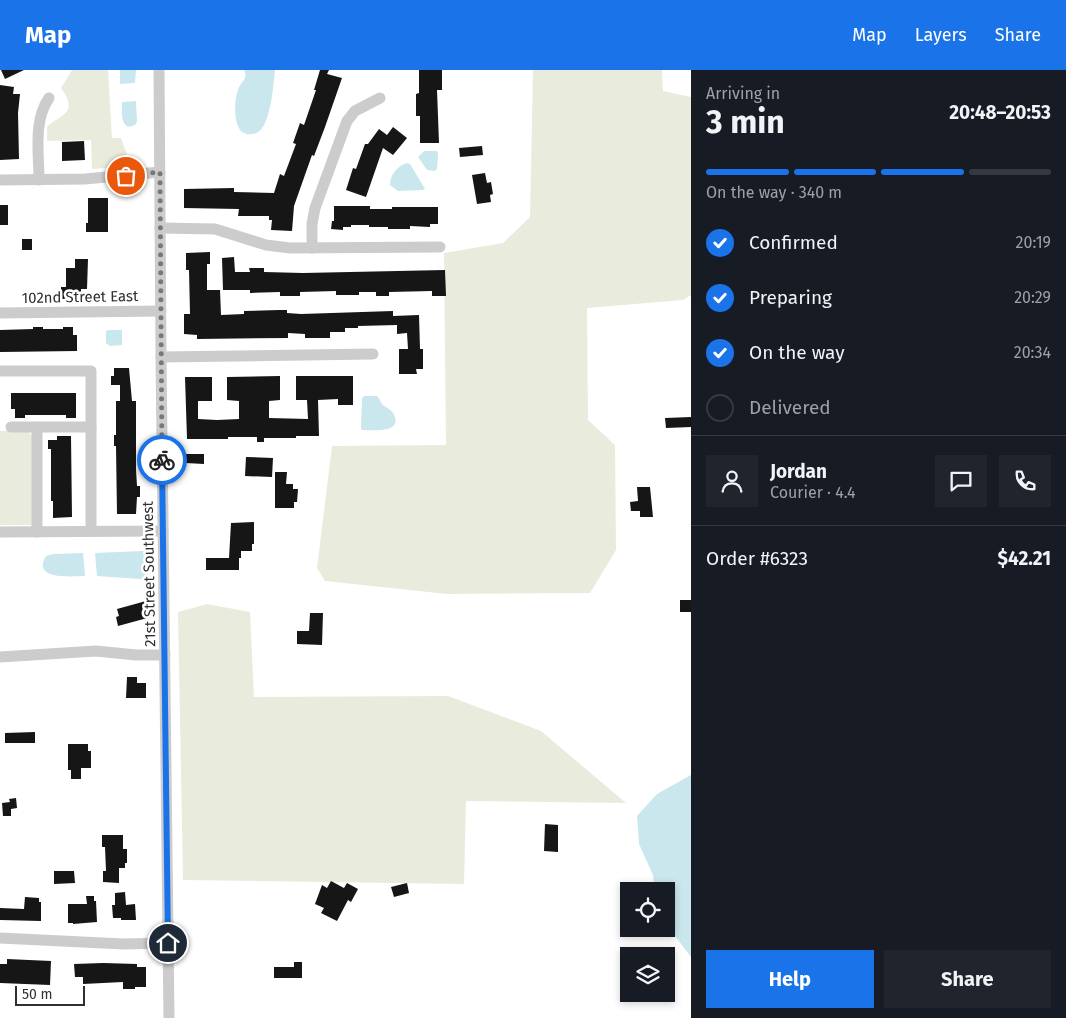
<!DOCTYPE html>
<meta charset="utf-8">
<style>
body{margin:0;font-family:"Fira Sans",sans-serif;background:#20242c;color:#f1f3f6;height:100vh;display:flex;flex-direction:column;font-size:19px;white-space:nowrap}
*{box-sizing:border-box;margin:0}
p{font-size:16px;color:#9ea1a6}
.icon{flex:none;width:28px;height:28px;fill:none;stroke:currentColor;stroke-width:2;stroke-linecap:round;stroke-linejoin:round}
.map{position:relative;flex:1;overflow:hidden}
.sheet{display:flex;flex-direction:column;background:#171b24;width:375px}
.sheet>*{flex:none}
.tools{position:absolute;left:620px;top:812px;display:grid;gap:10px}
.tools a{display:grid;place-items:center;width:55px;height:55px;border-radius:0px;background:#171b24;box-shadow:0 2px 8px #0003;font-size:25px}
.scale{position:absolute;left:15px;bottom:12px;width:70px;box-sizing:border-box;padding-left:5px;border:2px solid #2f2f2f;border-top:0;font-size:14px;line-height:18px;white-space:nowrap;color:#2f2f2f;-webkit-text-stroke:4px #fff;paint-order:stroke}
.pin{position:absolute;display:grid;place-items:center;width:42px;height:42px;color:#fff;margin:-21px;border:2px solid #fff;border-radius:50%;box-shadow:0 1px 5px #0007}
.courier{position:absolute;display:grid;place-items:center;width:50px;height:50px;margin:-25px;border:4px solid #1a73e8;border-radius:50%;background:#fff;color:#222;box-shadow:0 1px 6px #0007}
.head em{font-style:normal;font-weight:700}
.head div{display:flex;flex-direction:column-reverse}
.head{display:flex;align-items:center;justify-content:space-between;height:85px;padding:0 15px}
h1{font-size:32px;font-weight:700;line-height:38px}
.bar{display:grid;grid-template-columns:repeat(4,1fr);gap:8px 5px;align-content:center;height:60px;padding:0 15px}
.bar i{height:6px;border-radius:4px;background:#363941}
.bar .on{background:#1a73e8}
.bar p{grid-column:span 4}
.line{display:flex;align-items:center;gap:12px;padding:0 15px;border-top:1px solid #363941}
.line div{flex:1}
.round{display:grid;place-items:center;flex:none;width:52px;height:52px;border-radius:0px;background:#20242c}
ol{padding:0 15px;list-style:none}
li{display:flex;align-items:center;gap:15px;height:55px}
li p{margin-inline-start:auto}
li .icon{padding:5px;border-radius:50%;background:#1a73e8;color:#fff;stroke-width:4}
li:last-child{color:#9ea1a6}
li i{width:28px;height:28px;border:2px solid #363941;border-radius:50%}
.button{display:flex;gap:10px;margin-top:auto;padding:10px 15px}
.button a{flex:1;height:58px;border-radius:0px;background:#1a73e8;color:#fff;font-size:20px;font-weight:700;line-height:58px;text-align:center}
.button a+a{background:#20242c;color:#f1f3f6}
header{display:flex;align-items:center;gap:30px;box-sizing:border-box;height:70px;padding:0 25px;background:#1a73e8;color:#fff}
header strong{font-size:24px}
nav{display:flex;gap:28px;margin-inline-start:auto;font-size:18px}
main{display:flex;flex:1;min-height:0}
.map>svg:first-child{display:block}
</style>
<header>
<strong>Map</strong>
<nav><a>Map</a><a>Layers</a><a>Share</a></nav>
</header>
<main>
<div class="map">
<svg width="691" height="948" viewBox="0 0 691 948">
<rect width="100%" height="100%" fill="#fff"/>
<g fill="#e9ecdd">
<path d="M72,0H108L112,68H121L131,96L92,99L91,70L47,71V57C62,43 79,44 61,18Z"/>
<polygon points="533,0 662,0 663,21 691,27 691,225 683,230 587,238 588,350 615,375 616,480 590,523 447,524 325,511 317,498 332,376 446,375 444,183 503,173 530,147"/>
<polygon points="0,361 28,361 34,369 34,455 0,455"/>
<polygon points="207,534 250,542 254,627 448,626 541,661 626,733 466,731 464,814 183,810 178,542"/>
</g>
<g fill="#c9e7ec">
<polygon points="120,0 136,0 135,13 120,14"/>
<path d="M244,0H275C273,15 271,64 252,64C247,65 241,63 239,58C234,49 234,30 238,20C240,12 249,9 244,0Z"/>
<path d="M136,31L137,52L135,55L128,57C120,52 122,41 122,32Z"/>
<polygon points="424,81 437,81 438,84 437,99 435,101 427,100 418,87"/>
<path d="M407,93L410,94L425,119L423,120L398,121L390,115C390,105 397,96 407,93Z"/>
<polygon points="109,260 122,260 122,275 110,276 106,273 106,261"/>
<path d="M364,326H377C379,328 380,330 381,333C384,337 391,339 393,343C405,364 372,360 362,360L361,358L362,328Z"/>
<path d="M143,481C150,487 151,500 145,508L140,509L97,506L95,483Z"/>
<path d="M83,483L85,506C73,506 31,511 46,486L53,484Z"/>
<polygon points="691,705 691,887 666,854 666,821 655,821 653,805 639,774 637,746 657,724"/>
</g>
<g fill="#161616">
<polygon points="1,0 24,0 5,9"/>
<polygon points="320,0 329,0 327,4 342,8 325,57 314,86 312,85 294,136 292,161 271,160 272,150 269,150 269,146 238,146 239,139 184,138 184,119 234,118 234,122 274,123 280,104 284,106 296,74 293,73 300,53 304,55 316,20 314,20"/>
<polygon points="419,0 442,0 442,20 437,20 439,73 420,73 420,46 416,46 416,24 419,23"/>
<polygon points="0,15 14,17 13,24 20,24 18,43 19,89 0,90"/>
<polygon points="393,57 407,68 393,85 383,78 366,127 346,120 353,98 356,99 365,74 368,74 379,59 387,65"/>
<polygon points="84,71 85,90 62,91 62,72"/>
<polygon points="482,76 483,85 460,87 459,78"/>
<polygon points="485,103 487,113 491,112 493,124 490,125 491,132 477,134 472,105"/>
<polygon points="88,128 108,128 108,162 86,162 86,153 88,153"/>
<rect x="0" y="135" width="8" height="20"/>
<polygon points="334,136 370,136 370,139 392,139 392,137 438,137 438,154 430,154 430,157 410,156 410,159 388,159 388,157 369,157 369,155 351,155 351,157 343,157 343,160 331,159 332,151 334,151"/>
<rect x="22" y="169" width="10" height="11"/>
<polygon points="210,182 210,194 207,194 207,220 220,220 221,245 244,244 244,241 279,240 287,240 287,243 301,244 393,241 393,246 419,245 420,279 423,279 423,299 416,299 417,304 399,304 399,279 408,279 407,263 397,264 397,255 358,256 358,258 345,258 345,262 330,262 330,268 305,268 305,264 288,263 288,268 197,269 197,265 184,264 184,244 190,244 189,200 186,200 186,183"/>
<polygon points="234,187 235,202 250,202 249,198 264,198 264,202 303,203 445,200 446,226 432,226 432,221 389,222 389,226 376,226 376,222 359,222 359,225 336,225 336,221 300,222 300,226 280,226 280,222 250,223 250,220 223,220 222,188"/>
<polygon points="75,189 88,189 87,219 81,219 81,229 61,229 61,217 66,217 66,198 75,198"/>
<polygon points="33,257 43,257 43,259 63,259 63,257 73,257 73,265 77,265 77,281 0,282 0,260 33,259"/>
<polygon points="114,298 129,298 132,331 136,331 136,399 137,416 140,416 140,427 137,427 136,444 117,444 116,376 114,376 114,365 116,365 116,331 120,331 120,315 111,315 111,306 114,306"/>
<polygon points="280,306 280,330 269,331 269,348 308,349 307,330 296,330 296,306 353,306 353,335 338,335 338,329 318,330 319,366 296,366 296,368 264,368 264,372 257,372 257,367 228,367 228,369 187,369 185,307 212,307 212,331 198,331 198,349 217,350 239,349 239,331 227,330 227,307"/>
<polygon points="11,323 76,323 76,348 66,348 66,345 25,345 25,348 15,348 15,339 11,339"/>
<polygon points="691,347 691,357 666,358 665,348"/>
<polygon points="57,366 71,366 72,447 53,448 53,431 51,431 51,379 48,379 48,370 57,370"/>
<polygon points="186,384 204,384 204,394 186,393"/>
<polygon points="246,387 273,388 272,407 245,406"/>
<polygon points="275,402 287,402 286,414 293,414 293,419 298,419 297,432 294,432 294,438 275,438"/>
<polygon points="637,417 650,417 653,447 640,447 640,441 631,441 630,432 638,431"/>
<polygon points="254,452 254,474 252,474 252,481 241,481 241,488 239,488 239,500 206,500 206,488 229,488 231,453"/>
<rect x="680" y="530" width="11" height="12"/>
<polygon points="146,531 151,547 118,556 116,547 119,546 117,539"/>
<polygon points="310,543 323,543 322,575 297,574 297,561 309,561"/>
<polygon points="127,607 137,607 137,613 146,613 146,628 126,628"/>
<polygon points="35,662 35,673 5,673 5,663"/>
<polygon points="68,674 88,674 88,681 91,681 91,698 81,698 81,709 71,709 71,700 68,700"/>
<polygon points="16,728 17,738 11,739 11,746 3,746 2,733 10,732 9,729"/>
<polygon points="545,754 558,755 558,782 544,781"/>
<polygon points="102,765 123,765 123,779 127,779 127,793 125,793 125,798 119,798 119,813 103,812 103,801 106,801 105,777 102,777"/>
<polygon points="54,801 74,801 75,813 54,814"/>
<polygon points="331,811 344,818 347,813 358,819 351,832 348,830 337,851 321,843 324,838 315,834 322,815 327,818"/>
<polygon points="407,813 409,823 394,827 391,817"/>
<polygon points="125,822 126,835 135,834 136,850 121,850 121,848 113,848 112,835 115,835 115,823"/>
<polygon points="86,826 94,826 94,831 96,831 97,852 73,854 73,853 68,853 68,834 87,834"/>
<polygon points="25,827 39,828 39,832 41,832 41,851 0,850 0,838 24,839"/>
<polygon points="7,889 51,891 50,915 0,913 0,894 7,894"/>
<polygon points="294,892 302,892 302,908 274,908 274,897 294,897"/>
<polygon points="103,893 137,894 137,897 146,897 146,917 135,917 135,919 123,919 123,912 83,914 83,907 75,907 74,894"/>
</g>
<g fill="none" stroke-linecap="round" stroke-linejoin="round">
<g stroke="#ccc" stroke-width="11">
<polyline points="159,0 161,287 169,948"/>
<polyline points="0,110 85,109 160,102"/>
<path d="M39,110C39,83 33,51 49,28"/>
<polyline points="160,158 215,159 266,175 290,178 440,177"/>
<polyline points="312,178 312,154 315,138 347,51 355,41 380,28"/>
<polyline points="0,243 161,241"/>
<polyline points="161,287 373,284"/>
<polyline points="0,301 91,301 91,461"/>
<polyline points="11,357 91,357"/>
<polyline points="0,462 163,461"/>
<polyline points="37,462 37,357"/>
<polyline points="0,587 96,581 136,585 165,585"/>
<polyline points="0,868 124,874 168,873"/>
</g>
</g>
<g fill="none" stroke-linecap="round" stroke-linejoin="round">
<polyline stroke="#787878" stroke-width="5" stroke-dasharray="0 9" points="126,106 160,102 162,390"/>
<polyline stroke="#1a73e8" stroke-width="6" points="162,390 168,873"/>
</g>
<g text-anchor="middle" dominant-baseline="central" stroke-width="5" stroke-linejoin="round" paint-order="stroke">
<g font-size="15" fill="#2f2f2f" stroke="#fff">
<text transform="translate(80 227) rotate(-1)">102nd Street East</text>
<text transform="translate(149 504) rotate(-91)">21st Street Southwest</text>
</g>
</g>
</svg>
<div class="tools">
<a><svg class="icon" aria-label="locate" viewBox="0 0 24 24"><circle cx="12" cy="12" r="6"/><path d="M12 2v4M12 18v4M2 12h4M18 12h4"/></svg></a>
<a><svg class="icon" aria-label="layers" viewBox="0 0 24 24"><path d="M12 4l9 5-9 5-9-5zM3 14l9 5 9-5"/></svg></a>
</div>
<div class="scale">50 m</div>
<div class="pin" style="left:126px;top:106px;background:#ea580c"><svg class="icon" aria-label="bag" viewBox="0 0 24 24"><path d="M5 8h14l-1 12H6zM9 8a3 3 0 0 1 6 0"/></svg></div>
<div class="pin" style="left:168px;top:873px;background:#1f2937"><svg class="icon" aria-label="home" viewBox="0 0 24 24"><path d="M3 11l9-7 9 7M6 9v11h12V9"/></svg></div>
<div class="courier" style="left:162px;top:390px"><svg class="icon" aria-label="bike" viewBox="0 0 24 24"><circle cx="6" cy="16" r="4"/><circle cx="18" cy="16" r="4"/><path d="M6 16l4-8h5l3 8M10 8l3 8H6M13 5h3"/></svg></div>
</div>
<section class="sheet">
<div class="head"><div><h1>3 min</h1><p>Arriving in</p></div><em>20:48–20:53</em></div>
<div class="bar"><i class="on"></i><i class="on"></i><i class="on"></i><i></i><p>On the way · 340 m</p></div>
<ol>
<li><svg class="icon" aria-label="check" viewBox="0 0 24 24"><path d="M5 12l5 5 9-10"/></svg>Confirmed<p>20:19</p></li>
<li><svg class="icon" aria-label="check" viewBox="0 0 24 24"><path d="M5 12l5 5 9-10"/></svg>Preparing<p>20:29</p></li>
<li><svg class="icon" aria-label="check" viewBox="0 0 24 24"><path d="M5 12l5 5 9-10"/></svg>On the way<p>20:34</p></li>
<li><i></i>Delivered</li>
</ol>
<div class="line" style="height:90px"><a class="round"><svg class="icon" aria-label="person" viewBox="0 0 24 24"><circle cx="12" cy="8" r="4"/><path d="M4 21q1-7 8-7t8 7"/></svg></a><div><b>Jordan</b><p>Courier · 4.4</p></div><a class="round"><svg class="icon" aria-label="chat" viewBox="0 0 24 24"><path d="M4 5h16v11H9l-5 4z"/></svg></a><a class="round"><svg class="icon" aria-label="phone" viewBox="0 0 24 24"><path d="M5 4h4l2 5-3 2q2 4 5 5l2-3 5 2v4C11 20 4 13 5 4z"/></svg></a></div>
<div class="line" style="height:65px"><div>Order #6323</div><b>$42.21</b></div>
<div class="button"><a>Help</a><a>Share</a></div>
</section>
</main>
